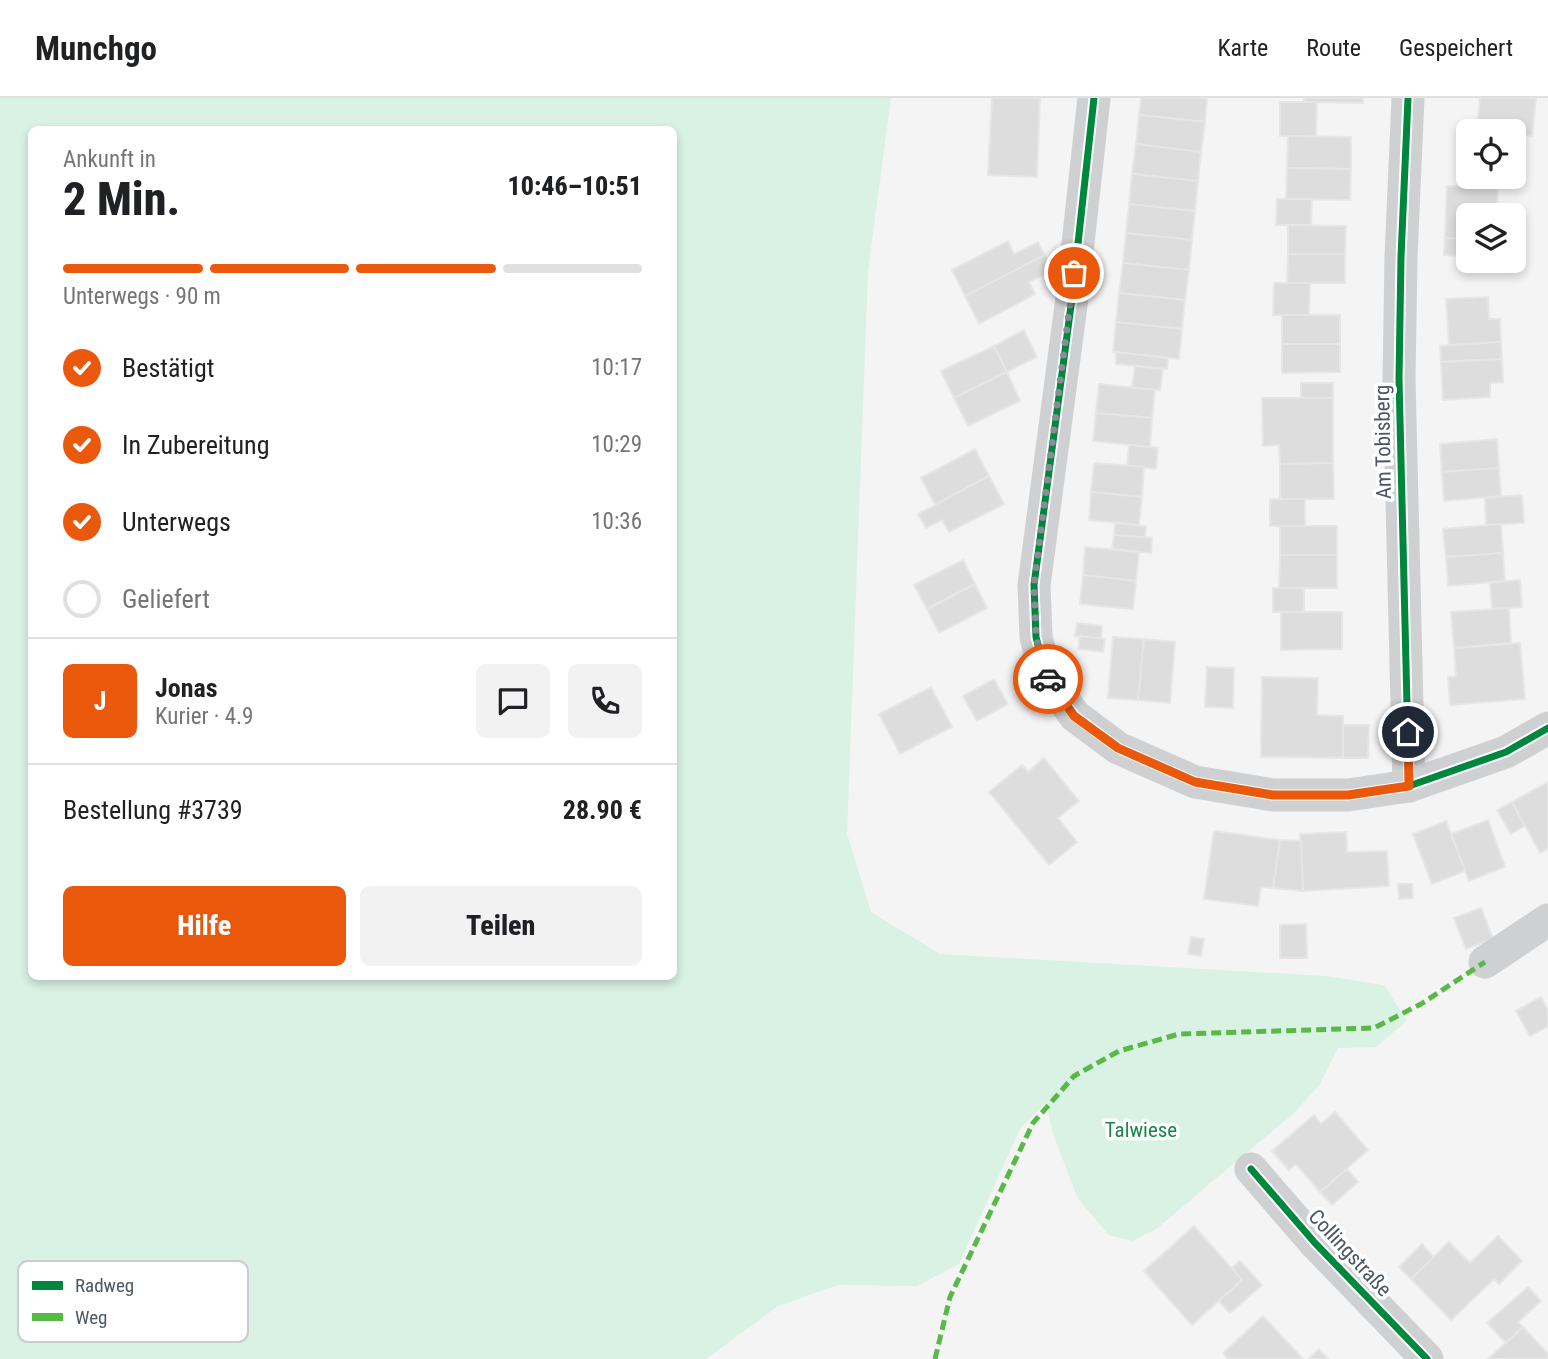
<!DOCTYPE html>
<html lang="de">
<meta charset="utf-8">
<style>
body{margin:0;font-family:"Roboto Condensed",sans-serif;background:#f2f2f2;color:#202124;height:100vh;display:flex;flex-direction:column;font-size:26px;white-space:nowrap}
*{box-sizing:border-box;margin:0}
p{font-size:23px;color:#757577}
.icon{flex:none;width:38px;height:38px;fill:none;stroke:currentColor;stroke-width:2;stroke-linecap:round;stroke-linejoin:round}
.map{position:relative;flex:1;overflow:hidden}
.details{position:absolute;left:28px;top:28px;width:649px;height:854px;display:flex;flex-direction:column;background:#fff;border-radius:10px;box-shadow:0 4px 10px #0003}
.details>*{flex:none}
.buttons{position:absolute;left:1456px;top:21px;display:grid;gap:14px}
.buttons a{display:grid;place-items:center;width:70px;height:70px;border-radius:10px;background:#fff;box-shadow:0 4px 10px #0003;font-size:35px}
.pin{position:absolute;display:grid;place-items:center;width:60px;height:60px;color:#fff;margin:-30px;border:4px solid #fff;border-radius:50%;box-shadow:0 2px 7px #0007}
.courier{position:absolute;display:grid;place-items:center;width:70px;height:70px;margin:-35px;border:5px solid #ea580c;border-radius:50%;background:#fff;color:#222;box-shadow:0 2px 9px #0007}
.head em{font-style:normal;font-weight:800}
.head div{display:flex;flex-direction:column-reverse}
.head{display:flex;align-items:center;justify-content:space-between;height:119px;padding:0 35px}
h1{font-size:46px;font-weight:800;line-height:52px}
.bar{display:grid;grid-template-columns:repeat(4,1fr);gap:10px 7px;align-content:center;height:84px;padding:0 35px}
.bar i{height:9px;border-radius:5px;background:#e0e0e0}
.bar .active{background:#ea580c}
.bar p{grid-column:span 4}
.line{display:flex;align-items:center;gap:18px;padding:0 35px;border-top:2px solid #e0e0e0}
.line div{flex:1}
.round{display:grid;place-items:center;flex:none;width:74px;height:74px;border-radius:10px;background:#f2f2f2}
ol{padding:0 35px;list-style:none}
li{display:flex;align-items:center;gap:21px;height:77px}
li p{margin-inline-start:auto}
li .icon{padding:7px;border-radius:50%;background:#ea580c;color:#fff;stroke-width:4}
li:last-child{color:#757577}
li i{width:38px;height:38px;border:4px solid #e0e0e0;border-radius:50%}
.action{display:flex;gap:14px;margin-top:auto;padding:14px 35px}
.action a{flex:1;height:80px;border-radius:10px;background:#ea580c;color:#fff;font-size:28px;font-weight:800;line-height:80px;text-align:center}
.action a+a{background:#f2f2f2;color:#202124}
header{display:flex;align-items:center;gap:42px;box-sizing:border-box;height:98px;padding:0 35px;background:#fff;border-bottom:2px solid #e0e0e0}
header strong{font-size:33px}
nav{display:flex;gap:38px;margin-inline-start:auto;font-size:24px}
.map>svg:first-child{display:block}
</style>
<header>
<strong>Munchgo</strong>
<nav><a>Karte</a><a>Route</a><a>Gespeichert</a></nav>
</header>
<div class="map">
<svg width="1548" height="1261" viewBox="0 0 1548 1261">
<rect width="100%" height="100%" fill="#f4f4f4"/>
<path fill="#d9f2e3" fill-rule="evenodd" d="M0,0H891L868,173L847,736L871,814L940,856L1325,878L1384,887L1407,923L1376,949L1338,950L1320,986L1294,1015L1156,1131L1132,1143L1109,1137L1078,1101L1053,1036L1046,1004L1020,1031L959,1166L917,1188L838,1187L778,1208L706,1261H0ZM32,32H674V878H32Z"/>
<g fill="#ddddde" stroke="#e5e6e7" stroke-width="2">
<polygon points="992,0 1040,0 1037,79 988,77"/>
<polygon points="1141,0 1207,0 1205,24 1139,17"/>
<polygon points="1304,0 1363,0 1363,5 1304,4"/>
<polygon points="1480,0 1536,0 1532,38 1514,36 1514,33 1477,32"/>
<polygon points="1280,4 1317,4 1316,39 1280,38"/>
<polygon points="1139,17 1205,24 1201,54 1136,46"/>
<polygon points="1288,38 1351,39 1351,71 1287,70"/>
<polygon points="1136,46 1201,54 1198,83 1132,76"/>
<polygon points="1287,70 1351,71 1350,102 1286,101"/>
<polygon points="1132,76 1198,83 1195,113 1129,106"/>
<polygon points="1471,80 1483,81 1483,90 1498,90 1497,117 1468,117 1468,141 1445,140 1447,88 1471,89"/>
<polygon points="1277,101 1312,101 1311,127 1276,127"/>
<polygon points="1129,106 1195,113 1192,142 1126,135"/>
<polygon points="1288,127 1346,128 1345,156 1288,156"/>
<polygon points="1126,135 1192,142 1189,172 1123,165"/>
<polygon points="1445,140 1468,141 1468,158 1444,157"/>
<polygon points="1008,143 1014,156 1038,144 1045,157 965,198 952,172"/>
<polygon points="1288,156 1345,156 1345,185 1287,185"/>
<polygon points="1045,157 1053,172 1029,184 1035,196 979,226 965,198"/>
<polygon points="1123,165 1189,172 1185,202 1119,195"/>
<polygon points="1274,185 1310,185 1309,217 1273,217"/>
<polygon points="1119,195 1185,202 1182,231 1116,224"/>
<polygon points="1488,199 1489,221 1500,221 1501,244 1449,247 1446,201"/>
<rect x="1282" y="217" width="58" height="29"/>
<polygon points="1116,224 1182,231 1179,261 1113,254"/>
<polygon points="1024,232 1037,259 1007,274 994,248"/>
<polygon points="1501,244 1502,261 1441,264 1440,248"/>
<polygon points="1282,246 1340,246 1340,274 1282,275"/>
<polygon points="994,248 1007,274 954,300 941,273"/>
<polygon points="1116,254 1168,260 1167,271 1116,266"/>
<polygon points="1502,261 1503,284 1490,285 1490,299 1443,302 1441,264"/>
<polygon points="1135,268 1163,271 1160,292 1132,290"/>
<polygon points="1007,274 1020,303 968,328 954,300"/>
<rect x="1301" y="285" width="32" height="15"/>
<polygon points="1099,286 1155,292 1152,320 1096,315"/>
<polygon points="1262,300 1333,300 1333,365 1280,366 1279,347 1263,348"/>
<polygon points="1096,315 1152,320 1150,349 1093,343"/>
<polygon points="1497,341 1499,370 1442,374 1440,346"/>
<polygon points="1129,347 1158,350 1156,371 1127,368"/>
<polygon points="975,351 989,378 935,407 921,380"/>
<polygon points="1094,365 1144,369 1142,399 1091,394"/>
<polygon points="1333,365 1334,401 1280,401 1280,366"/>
<polygon points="1499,370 1501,398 1444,403 1442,374"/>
<polygon points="989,378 1004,406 949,434 942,422 926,430 918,416"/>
<polygon points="1091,394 1142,399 1139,427 1089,422"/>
<polygon points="1522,397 1524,425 1486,427 1485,400"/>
<rect x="1270" y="401" width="35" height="27"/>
<polygon points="1115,425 1146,428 1145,440 1114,437"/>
<polygon points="1501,426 1503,455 1446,459 1443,431"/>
<rect x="1280" y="428" width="57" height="29"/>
<polygon points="1114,437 1152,440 1151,455 1112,451"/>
<polygon points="1085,449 1139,454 1136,483 1083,477"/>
<polygon points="1503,455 1505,483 1448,488 1446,459"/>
<polygon points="1280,457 1337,457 1337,490 1279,490"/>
<polygon points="963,462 975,486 927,511 914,487"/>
<polygon points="1083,477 1136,483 1133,511 1080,506"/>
<polygon points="1520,482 1522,509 1492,511 1490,485"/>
<polygon points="975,486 987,510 939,535 927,511"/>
<rect x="1273" y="490" width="31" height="24"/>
<polygon points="1509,510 1511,545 1454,550 1451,514"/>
<polygon points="1281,514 1342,514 1342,551 1281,552"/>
<polygon points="1077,525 1102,528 1101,541 1075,538"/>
<polygon points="1080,538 1105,541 1103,554 1078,551"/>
<polygon points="1113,539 1144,541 1138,602 1108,600"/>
<polygon points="1144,541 1175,544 1170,605 1138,602"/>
<polygon points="1520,545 1525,601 1450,607 1448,579 1456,578 1454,550"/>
<polygon points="1207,569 1234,570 1233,610 1205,609"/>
<polygon points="1262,579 1318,580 1317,617 1343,618 1343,660 1261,659"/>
<polygon points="994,581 1008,606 977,623 963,598"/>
<polygon points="931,589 952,629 900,656 879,616"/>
<polygon points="1343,627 1369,627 1368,660 1343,660"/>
<polygon points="1044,660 1079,703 1058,720 1077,744 1049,767 989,694 1022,667 1028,674"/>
<polygon points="1548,684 1548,750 1540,755 1512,704"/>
<polygon points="1512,704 1525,728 1511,736 1497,712"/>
<polygon points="1488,722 1505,769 1469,783 1451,736"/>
<polygon points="1446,723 1465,773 1432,786 1413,736"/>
<polygon points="1214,733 1280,742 1273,790 1261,789 1258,808 1204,801"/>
<polygon points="1346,734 1347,754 1387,753 1389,788 1303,793 1300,736"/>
<polygon points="1280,742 1301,743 1303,793 1273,790"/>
<polygon points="1398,786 1412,786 1413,800 1399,801"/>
<polygon points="1481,810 1493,841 1466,851 1454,820"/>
<polygon points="1306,826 1307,860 1280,860 1280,827"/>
<polygon points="1191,839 1204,841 1201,858 1188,856"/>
<polygon points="1541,899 1548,912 1548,928 1530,938 1516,913"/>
<polygon points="1335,1014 1368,1052 1320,1094 1296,1066 1289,1072 1272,1053 1314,1017 1321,1026"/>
<polygon points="1347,1071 1358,1084 1332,1107 1320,1094"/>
<polygon points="1194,1128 1242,1182 1192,1227 1144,1173"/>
<polygon points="1498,1138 1522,1163 1499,1186 1494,1181 1451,1222 1411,1181 1449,1144 1470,1165"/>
<polygon points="1422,1146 1434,1159 1411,1181 1399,1169"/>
<polygon points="1240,1163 1262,1187 1230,1215 1219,1203 1242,1182 1232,1170"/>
<polygon points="1528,1189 1541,1203 1518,1224 1523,1229 1506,1245 1487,1225"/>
<polygon points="1263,1218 1303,1261 1228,1261 1223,1255"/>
<polygon points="1523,1229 1548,1256 1548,1261 1488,1261"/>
<polygon points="1319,1251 1328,1261 1308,1261"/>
</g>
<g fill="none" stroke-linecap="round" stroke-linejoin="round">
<g stroke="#ced0d2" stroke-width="33">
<polyline points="1094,0 1072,200 1034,487 1036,539 1046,578 1075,618 1118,650 1195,684 1273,697 1348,697 1409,688 1506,654 1548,630"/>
<polyline points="1408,0 1401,159 1399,281 1409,688"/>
<polyline points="1485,864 1548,822"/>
<polyline points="1251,1071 1315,1145 1427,1261"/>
</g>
<polyline stroke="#58b947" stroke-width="5" stroke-dasharray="10 5" stroke-linecap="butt" points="935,1261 950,1199 1033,1025 1074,978 1119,953 1179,936 1374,930 1421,906 1485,864"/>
<defs>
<g id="cycleway">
<polyline points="1094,0 1072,200 1034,487 1036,539 1046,578 1075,618 1118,650 1195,684 1273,697 1348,697 1409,688 1506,654 1548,630"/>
<polyline points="1408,0 1401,159 1399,281 1409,688"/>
<polyline points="1251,1071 1315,1145 1427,1261"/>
</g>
</defs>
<use href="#cycleway" stroke="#fff" stroke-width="11"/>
<use href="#cycleway" stroke="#00873e" stroke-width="7"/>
</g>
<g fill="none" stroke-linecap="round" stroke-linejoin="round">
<polyline stroke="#868d94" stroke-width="7" stroke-dasharray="0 12.6" points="1048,581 1036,539 1034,487 1074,175"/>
<polyline stroke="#ea580c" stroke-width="9" points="1048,581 1074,618 1118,650 1195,684 1273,697 1348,697 1409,688 1408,634"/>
</g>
<g text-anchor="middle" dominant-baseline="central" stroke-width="7" stroke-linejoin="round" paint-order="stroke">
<g font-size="21" fill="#4a5661" stroke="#fff">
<text transform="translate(1383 344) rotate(-91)">Am Tobisberg</text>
<text transform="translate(1350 1155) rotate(47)">Collingstraße</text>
</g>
<g font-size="21" fill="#17864f" stroke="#fff">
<text x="1141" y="1032">Talwiese</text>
</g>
</g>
<rect x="18" y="1163" width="230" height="81" rx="10" fill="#fff" stroke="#c9ccd0" stroke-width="2"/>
<rect x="32" y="1183" width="31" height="9" fill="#00873e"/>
<rect x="32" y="1215" width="31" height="8" fill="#58b947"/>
<g font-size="19" fill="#4a5661">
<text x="75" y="1194">Radweg</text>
<text x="75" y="1226">Weg</text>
</g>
</svg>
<div class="buttons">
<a><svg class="icon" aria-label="locate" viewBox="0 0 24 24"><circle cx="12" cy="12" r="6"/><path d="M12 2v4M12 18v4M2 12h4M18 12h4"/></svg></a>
<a><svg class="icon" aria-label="layers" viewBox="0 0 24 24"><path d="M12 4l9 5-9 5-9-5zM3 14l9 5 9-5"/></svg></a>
</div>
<div class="pin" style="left:1074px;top:175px;background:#ea580c"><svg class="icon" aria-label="bag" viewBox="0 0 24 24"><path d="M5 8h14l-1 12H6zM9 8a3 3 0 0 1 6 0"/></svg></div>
<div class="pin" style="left:1408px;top:634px;background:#1f2937"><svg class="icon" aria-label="home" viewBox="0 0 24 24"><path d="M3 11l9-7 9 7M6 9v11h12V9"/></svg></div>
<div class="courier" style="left:1048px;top:581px"><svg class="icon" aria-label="car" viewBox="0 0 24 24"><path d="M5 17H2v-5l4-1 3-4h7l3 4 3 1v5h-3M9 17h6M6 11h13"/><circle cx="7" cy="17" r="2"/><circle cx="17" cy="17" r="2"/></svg></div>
<section class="details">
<div class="head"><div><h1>2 Min.</h1><p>Ankunft in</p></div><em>10:46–10:51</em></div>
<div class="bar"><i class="active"></i><i class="active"></i><i class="active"></i><i></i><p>Unterwegs · 90 m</p></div>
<ol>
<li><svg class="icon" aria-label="check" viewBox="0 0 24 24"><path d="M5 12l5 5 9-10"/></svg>Bestätigt<p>10:17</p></li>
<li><svg class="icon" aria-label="check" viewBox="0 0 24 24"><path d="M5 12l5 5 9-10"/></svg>In Zubereitung<p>10:29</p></li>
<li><svg class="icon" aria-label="check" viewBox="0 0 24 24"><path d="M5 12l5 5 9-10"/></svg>Unterwegs<p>10:36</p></li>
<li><i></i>Geliefert</li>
</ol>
<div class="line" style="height:126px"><b class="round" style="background:#ea580c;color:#fff">J</b><div><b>Jonas</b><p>Kurier · 4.9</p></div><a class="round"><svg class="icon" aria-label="chat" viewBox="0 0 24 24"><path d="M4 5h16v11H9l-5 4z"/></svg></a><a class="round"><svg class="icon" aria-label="phone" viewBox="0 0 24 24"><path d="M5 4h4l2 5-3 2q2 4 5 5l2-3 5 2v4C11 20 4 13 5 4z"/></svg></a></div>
<div class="line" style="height:91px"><div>Bestellung #3739</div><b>28.90 €</b></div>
<div class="action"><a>Hilfe</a><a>Teilen</a></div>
</section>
</div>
